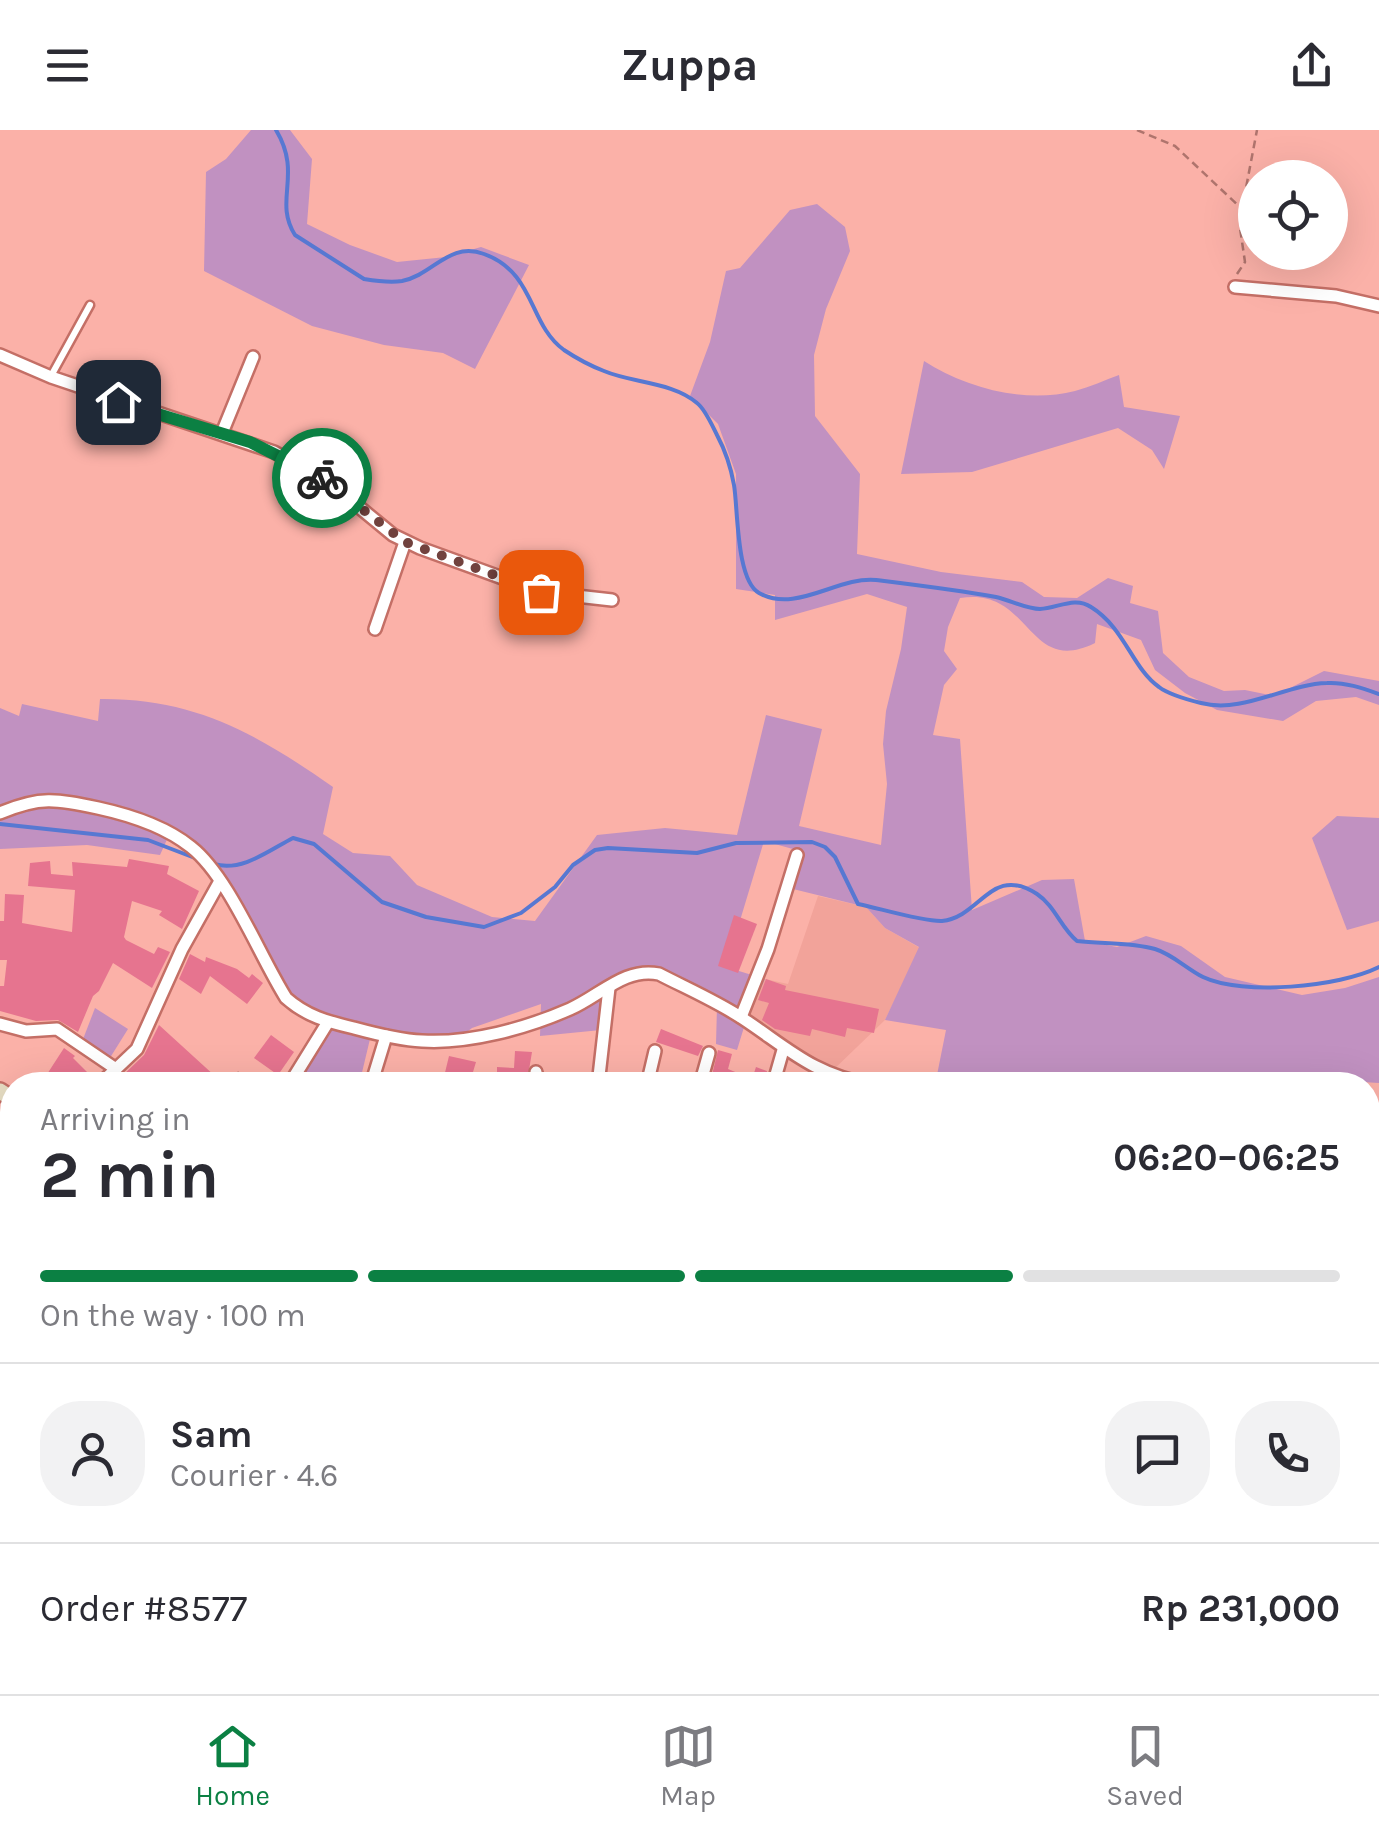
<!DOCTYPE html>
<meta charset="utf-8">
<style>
body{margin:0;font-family:Karla,sans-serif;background:#f2f2f3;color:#2b2b33;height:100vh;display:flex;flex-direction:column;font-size:38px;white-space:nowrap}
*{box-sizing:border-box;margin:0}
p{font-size:32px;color:#7c7c81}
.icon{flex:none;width:55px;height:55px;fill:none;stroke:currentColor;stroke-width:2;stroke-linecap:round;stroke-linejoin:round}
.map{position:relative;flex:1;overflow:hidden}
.sheet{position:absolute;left:0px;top:942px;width:1380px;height:622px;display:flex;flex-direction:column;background:#fff;border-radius:40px 40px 0 0;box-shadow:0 10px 40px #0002}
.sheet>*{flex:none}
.controls{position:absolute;left:1238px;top:30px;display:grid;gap:20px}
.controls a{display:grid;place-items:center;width:110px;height:110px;border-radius:50%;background:#fff;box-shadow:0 10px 40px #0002;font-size:50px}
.pin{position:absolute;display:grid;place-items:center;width:85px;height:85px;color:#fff;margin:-42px;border-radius:20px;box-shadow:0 5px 15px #0006}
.courier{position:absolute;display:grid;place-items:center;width:100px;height:100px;margin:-50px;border:8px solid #0b8043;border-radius:50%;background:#fff;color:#222;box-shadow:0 2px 12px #0007}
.overview em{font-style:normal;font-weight:700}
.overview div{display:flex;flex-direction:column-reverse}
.overview{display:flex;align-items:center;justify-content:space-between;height:170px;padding:0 40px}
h1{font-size:65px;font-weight:700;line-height:75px}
.bar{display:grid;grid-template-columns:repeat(4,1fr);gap:15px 10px;align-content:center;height:120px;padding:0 40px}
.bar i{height:12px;border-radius:8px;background:#e1e1e2}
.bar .selected{background:#0b8043}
.bar p{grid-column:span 4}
.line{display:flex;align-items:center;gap:25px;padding:0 40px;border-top:2px solid #e1e1e2}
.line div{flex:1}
.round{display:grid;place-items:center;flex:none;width:105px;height:105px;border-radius:40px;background:#f2f2f3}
header{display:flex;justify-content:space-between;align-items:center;height:130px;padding:0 40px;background:#fff;font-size:45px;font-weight:700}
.tabs{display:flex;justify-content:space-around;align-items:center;height:140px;border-top:2px solid #e1e1e2;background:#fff;font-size:28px;color:#7c7c81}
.tabs a{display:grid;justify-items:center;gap:5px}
.tabs .selected{color:#0b8043}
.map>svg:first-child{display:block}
</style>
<header><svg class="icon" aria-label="menu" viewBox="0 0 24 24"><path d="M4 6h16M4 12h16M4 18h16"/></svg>Zuppa<svg class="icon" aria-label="share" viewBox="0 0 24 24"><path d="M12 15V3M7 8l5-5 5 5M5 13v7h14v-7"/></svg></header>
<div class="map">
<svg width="1379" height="1564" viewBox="0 0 1379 1564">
<rect width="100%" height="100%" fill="#fbb1a8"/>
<g fill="#f2a39a">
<polygon points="818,766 866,777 885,798 920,818 885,890 829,944 745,894 765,849 788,854"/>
<polygon points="0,1047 12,1052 12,1187 6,1206 0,1204"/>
<polygon points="254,1553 457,1553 453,1564 267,1564"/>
<polygon points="500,1553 684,1553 682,1564 496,1564"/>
</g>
<g fill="#c191c1">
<polygon points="251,0 290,0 312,29 307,94 350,115 397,132 446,127 481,117 529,135 475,239 443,223 384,215 312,196 204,141 206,42 226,29"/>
<path d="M817,74L845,97L850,121L826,179L814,225L815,286L860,344L857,424L941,442L1022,452L1044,467L1077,468L1108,448L1133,456L1130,473L1158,481L1163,523L1189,547L1224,561L1245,560L1274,566L1324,541L1379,551V575L1356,567L1316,571L1283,591L1217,580L1185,563L1155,540L1141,510L1097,494L1095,513C1026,547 1032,456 960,468L948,497L944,521L957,539L944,555L933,605L960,609L972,780L1042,750L1074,749L1085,811L1117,817L1146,806L1181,816L1225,847L1302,865L1345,858L1379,847V953L1331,950L1330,955H935L946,900L885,890L919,817L885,798L866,777L789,758L800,721L764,711L726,837L765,849L745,894L737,920L716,914L717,877L680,847L631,842L607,870L601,900L540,906L541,874L472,898L455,911L370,909L359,955H297L325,895L272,845L222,751L169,705L160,725L87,715L0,719V578L19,586L22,574L98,591L100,569C195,568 257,604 333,657L323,704L353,723L390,726L417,755L492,787L535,791L597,705L665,698L737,705L766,585L822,599L799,696L881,715L887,654L883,614L886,581L901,519L907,477L867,464L775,490V465L736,459V344L718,294L690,266L710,212L726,141L740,138L790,80Z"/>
<path d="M924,231C966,258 1025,274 1075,261C1090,257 1105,250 1119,245L1124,277L1180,286L1164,339L1152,320L1118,298L972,342L901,344Z"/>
<polygon points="1337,686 1379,688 1379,791 1347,800 1312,708"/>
<polygon points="95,878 128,899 108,931 80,917"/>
<polygon points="1368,1459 1379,1462 1379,1564 1346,1564 1348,1553 1368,1552"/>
</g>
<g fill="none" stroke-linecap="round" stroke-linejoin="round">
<g stroke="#5778d2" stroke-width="4">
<path d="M276,0C303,45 273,70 295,105L364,149C376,151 390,153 402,151C433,145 449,111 484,124C536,143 528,194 564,220C576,228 591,236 604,241C632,253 673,252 697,273C705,279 712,295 717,305C725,320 731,338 734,355C738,378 736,450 759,463C796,484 838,446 876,450C916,455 957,460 996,467C1010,470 1026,479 1040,479C1058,478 1075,466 1091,477C1125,498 1132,538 1159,557C1169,565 1189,570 1201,573C1243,584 1286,554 1327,553C1345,552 1362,558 1379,564"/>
<polyline points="0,694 148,710 195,728"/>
<path d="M214,734C242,742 268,721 293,708L314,714L382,772L426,787L484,797L521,783L555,757L573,735L595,720L608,718L697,723L736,713L812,712L825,717L835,727L858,774C878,778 924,792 942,791C981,787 991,734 1037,764C1055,776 1061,798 1077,811C1102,814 1131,812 1155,819C1172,824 1187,839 1203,847C1243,866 1339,857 1379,837"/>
</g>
</g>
<g fill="#e6748f">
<polygon points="129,729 169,736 167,744 199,761 182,799 159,785 162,781 132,771 124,807 126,810 154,824 158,817 170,822 152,858 113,833 99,861 93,866 78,902 58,890 36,891 0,881 0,856 4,856 7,830 0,830 0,791 4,791 5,764 24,765 22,793 72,802 75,760 28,756 30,733 50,731 51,744 73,746 72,732 127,737"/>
<polygon points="734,785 757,794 738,843 718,836"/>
<polygon points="190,824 205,832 206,827 237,839 249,848 252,844 263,853 247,874 210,846 201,864 179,849"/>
<polygon points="766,849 786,856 785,860 879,879 874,903 847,898 845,907 812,899 810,906 775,899 762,890 769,873 758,870"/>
<polygon points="159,895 216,947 220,942 238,955 190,955 177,944 166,955 123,955 118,950 144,925"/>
<polygon points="661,899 703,916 698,926 656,912"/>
<polygon points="271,905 294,922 278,945 254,928"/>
<polygon points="64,918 75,926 73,928 93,948 87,955 73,955 64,946 58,955 40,955"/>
<polygon points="718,920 732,924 728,939 752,949 756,937 767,941 764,955 732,955 711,949"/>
<polygon points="515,921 532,922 527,952 442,955 449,926 476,932 473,942 497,944 497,937 514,938"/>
<polygon points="12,1000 12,1117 0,1113 0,1020"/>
<polygon points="1379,1104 1379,1195 1368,1190 1368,1130"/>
<polygon points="12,1275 12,1359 0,1387 0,1300"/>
<polygon points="1368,1285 1379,1289 1379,1356 1368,1353"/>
<polygon points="1368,1390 1379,1392 1375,1440 1379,1441 1379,1456 1368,1454"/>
<polygon points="9,1454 12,1454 12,1519 6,1532 12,1537 12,1560 0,1550 0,1486"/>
<polygon points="113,1552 171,1552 160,1564 121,1564"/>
<polygon points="303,1552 350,1552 367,1564 295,1564"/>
<polygon points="770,1552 809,1552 840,1559 839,1564 768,1564"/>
<polygon points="907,1552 960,1552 956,1564 902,1564"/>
<polygon points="980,1552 1027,1552 1026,1564 975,1564"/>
<polygon points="1178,1552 1289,1552 1299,1564 1243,1564 1230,1555 1224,1564 1194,1564"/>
</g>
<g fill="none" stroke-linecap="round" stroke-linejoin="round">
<defs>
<polyline id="service" points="51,246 90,175"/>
<g id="minor">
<polyline points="1235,157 1336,166 1379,176"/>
<polyline points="0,225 51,247 274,322 331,354 393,405 420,418 541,462 612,470"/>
<polyline points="222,303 253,227"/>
<polyline points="375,499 405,412"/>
<path d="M0,683C40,666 56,669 98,678C130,685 165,696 191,717C229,747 259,825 286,868C306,886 328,892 354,898C376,904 399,910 422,911C469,914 527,898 570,879C601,865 625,837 659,844C686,858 716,871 742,888C789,919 812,944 871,955"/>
<polyline points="741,887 768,819 797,725"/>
<polyline points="0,894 26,901 57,899 116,939"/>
<polyline points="536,942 537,955"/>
<polyline points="99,955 137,919 182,819 220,751"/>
<polyline points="289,955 328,892"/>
<polyline points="371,955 386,906"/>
<polyline points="598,955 609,858"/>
<polyline points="647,955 655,921"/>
<polyline points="700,955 709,923"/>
<polyline points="773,955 783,920"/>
<polyline points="1368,1006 1379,1013"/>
<polyline points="0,1208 12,1212"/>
<polyline points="1368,1248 1379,1204"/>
<polyline points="1368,1259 1379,1262"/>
<polyline points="0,1282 12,1250"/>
<polyline points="0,1444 12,1407"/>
<polyline points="99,1552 112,1564"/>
<polyline points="436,1552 453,1564"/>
<polyline points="1298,1552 1317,1564"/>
<polyline points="36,1564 44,1552"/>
<polyline points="185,1564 190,1557"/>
<polyline points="494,1564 499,1552"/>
<polyline points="596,1564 599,1552"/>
<polyline points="664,1564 665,1552"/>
<polyline points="745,1564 751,1552"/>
<polyline points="892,1564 896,1552"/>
<polyline points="965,1564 971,1552"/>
<polyline points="1035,1564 1037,1552"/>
<polyline points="1082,1564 1087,1552"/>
<polyline points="1142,1564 1155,1552"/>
</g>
<g id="secondary">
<polyline points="0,961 12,969"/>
<polyline points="1156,1552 1172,1564"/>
</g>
</defs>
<use href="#service" stroke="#c46f66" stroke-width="11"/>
<use href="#minor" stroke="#c46f66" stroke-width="16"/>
<use href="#secondary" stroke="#c46f66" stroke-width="20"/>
<g stroke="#af746d" stroke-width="2.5" stroke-dasharray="8 5" stroke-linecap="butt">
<polyline points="1137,0 1175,16 1242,79 1257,0"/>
<polyline points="1237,144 1245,132 1240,98 1242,80"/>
<polyline points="230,955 239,942"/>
</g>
<use href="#service" stroke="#fff" stroke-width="6"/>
<use href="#minor" stroke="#fff" stroke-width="11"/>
<use href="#secondary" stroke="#e8dec4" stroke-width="15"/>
</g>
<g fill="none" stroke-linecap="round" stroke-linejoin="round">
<polyline stroke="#71423e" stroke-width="10" stroke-dasharray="0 18" points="322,348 405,412 541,462"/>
<polyline stroke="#0b8043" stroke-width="12" points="118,272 250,312 322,348"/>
</g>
</svg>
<div class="controls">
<a><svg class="icon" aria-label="locate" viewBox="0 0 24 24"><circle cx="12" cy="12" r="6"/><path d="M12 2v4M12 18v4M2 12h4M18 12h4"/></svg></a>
</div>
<div class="pin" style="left:541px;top:462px;background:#ea580c"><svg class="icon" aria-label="bag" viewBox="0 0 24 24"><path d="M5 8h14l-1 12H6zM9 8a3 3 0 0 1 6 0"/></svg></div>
<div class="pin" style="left:118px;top:272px;background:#1f2937"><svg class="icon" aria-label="home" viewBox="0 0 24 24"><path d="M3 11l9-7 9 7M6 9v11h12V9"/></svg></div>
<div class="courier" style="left:322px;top:348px"><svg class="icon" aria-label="bike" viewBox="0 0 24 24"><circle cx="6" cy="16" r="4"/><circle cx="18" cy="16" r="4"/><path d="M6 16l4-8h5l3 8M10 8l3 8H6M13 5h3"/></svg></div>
<section class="sheet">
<div class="overview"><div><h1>2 min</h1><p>Arriving in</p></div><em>06:20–06:25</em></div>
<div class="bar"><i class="selected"></i><i class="selected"></i><i class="selected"></i><i></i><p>On the way · 100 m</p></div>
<div class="line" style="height:180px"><a class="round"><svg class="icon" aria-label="person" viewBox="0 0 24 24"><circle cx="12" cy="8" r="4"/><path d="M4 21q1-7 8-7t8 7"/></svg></a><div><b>Sam</b><p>Courier · 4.6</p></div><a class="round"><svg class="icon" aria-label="chat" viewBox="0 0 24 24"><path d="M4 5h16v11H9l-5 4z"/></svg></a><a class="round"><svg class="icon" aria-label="phone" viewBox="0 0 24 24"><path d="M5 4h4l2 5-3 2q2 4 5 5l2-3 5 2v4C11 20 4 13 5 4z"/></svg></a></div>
<div class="line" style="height:130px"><div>Order #8577</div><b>Rp 231,000</b></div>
</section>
</div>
<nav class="tabs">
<a class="selected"><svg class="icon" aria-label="home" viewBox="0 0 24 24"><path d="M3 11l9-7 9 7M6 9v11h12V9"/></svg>Home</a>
<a><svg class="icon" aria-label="map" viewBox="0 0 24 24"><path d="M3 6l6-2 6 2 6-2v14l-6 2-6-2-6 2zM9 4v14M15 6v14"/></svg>Map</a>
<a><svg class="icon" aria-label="saved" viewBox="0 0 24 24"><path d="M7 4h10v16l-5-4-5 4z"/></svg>Saved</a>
</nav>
